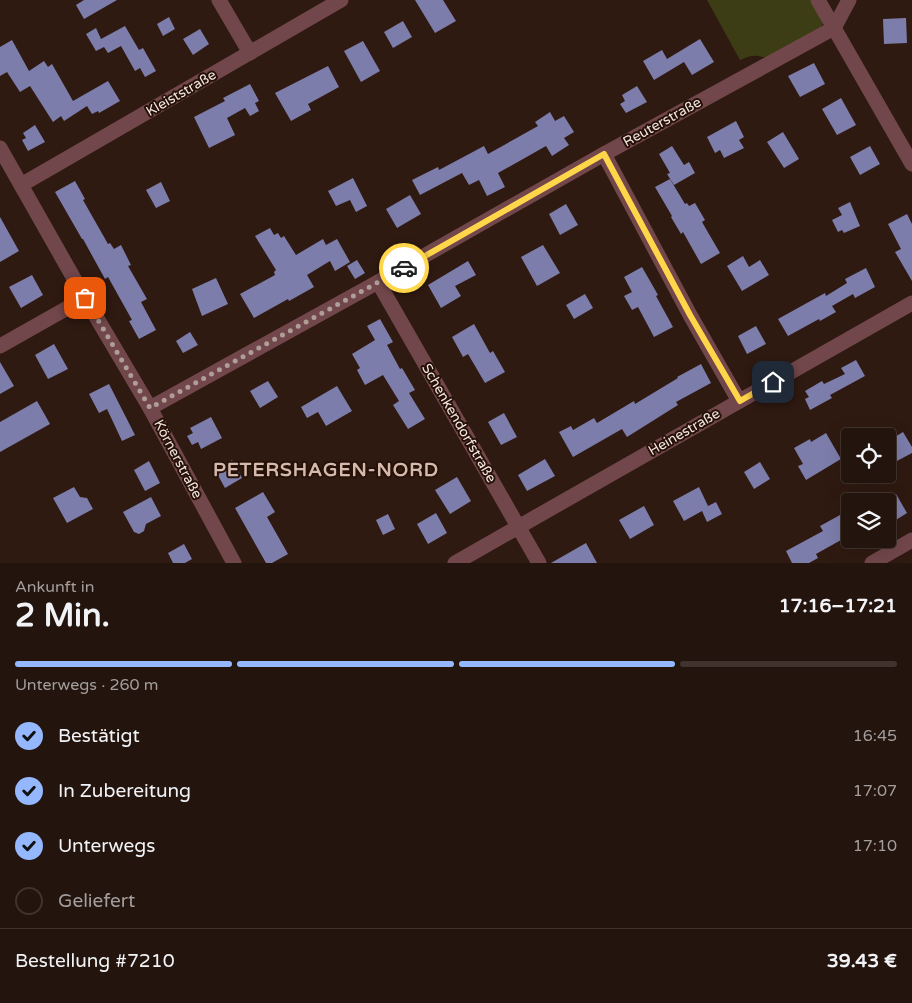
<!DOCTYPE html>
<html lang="de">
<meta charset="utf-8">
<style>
body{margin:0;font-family:"Varela Round",sans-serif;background:#2b1d16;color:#f1f3f6;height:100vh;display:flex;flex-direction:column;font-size:19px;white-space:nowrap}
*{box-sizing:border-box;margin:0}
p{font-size:16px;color:#a39e9d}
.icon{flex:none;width:28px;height:28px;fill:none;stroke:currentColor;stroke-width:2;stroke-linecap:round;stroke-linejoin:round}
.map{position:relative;height:563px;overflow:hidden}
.side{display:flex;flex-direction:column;background:#23140d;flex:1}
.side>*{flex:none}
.buttons{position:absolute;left:841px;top:428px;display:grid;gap:10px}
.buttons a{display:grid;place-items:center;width:55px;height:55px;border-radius:5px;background:#23140d;box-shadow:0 5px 20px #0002,0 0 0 1px #40332e;font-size:25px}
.pin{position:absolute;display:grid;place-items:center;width:42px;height:42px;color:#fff;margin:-21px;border-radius:10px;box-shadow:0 2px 8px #0006}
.courier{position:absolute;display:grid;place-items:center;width:50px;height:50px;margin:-25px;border:4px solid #ffd54a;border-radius:50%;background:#fff;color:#222;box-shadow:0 1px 6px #0007}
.summary em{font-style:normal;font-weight:700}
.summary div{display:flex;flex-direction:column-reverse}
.summary{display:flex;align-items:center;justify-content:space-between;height:85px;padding:0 15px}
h1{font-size:32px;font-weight:700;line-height:38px}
.bar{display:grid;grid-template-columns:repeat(4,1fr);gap:8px 5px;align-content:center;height:60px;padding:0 15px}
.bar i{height:6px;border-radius:4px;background:#40332e}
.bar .selected{background:#94b7fd}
.bar p{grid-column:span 4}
.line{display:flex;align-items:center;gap:12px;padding:0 15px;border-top:1px solid #40332e}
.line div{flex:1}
ol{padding:0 15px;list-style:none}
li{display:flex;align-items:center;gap:15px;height:55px}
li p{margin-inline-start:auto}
li .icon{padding:5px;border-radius:50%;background:#94b7fd;color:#111;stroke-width:4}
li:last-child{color:#a39e9d}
li i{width:28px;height:28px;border:2px solid #40332e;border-radius:50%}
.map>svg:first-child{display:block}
</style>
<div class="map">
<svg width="912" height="563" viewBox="0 0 912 563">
<rect width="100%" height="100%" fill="#2f1a11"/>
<path fill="#3c3d15" d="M707,0H813C817,9 826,19 821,28L768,59C757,54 751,55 740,60Z"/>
<g fill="#7d7dac">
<polygon points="84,0 117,0 84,19 76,5"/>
<polygon points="415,0 443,0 456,21 435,33"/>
<polygon points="169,17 175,29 163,36 157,24"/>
<polygon points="906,18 907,43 884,44 883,19"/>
<polygon points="403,21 412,37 393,48 384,32"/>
<polygon points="125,26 139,50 143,48 156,71 145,77 140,68 135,71 121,46 108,53 104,47 96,51 86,34 96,28 101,39"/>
<polygon points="200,29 209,44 193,55 183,39"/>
<polygon points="700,39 714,62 692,75 684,62 654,80 643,61 662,50 667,59"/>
<polygon points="12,40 29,71 44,61 48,67 52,64 73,101 108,81 120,101 99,113 98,111 92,114 87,106 64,121 61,116 53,122 30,86 20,92 7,72 0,76 0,47"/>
<polygon points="363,41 380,71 361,82 344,51"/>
<polygon points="814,63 825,84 800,97 788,76"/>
<polygon points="328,66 339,87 308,104 311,110 291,121 275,93"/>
<polygon points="250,84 259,101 255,103 259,111 250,116 245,108 227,118 235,135 209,148 194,117 225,101 223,98"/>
<polygon points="637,86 647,102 626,113 620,104 625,101 622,95"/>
<polygon points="841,98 856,125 837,135 822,109"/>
<polygon points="550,112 555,121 564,116 574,132 564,138 569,145 552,156 546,146 498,173 505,187 487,196 479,180 469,185 462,173 420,195 412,180 438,167 439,170 484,146 488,154 538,126 535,122"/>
<polygon points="736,121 744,137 739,140 744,148 724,158 720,150 715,153 707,137"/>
<polygon points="35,125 45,142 28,151 22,140 26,138 23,133"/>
<polygon points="783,132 799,159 784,168 767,142"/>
<polygon points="672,146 684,165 689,162 695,173 674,185 667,174 670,173 659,154"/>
<polygon points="870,146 880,164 860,175 850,157"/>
<polygon points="353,178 367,206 356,212 350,200 336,206 328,191"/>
<polygon points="670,179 685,204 687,203 689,206 695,203 705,220 702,222 720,253 701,264 683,232 681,234 671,217 672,216 655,187"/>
<polygon points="75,181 85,199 83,200 108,244 110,243 114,249 121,245 131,265 128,266 147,299 141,302 156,330 139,339 129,321 132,320 108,277 105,279 83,239 82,239 55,192"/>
<polygon points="161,182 170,201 156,208 146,190"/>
<polygon points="410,195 421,214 397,228 386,209"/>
<polygon points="850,202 860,226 844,233 842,230 838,232 832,220 842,215 838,208"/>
<polygon points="566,204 578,225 560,235 549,214"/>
<polygon points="907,214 912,224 912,281 895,252 901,249 888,224"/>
<polygon points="0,217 19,251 0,262"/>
<polygon points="270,228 274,235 278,233 281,238 284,236 296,255 323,239 326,245 337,239 350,262 335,271 330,261 307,275 314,287 289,301 288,299 254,318 240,294 275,275 274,272 276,270 255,236"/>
<polygon points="543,245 560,273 537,286 521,257"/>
<polygon points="743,256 749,267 760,260 769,275 742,291 727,266"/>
<polygon points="357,260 365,273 355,279 347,266"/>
<polygon points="468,261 476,275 455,286 461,296 441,308 428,285"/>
<polygon points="642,267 658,295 656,296 673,327 654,337 638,307 632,310 624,296 632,292 624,277"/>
<polygon points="866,268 875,287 855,298 853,294 832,306 836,312 820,321 819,319 788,336 778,319 825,293 826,296 847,283 845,279"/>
<polygon points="32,275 43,295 21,308 9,287"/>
<polygon points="216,278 228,304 202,316 192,289"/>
<polygon points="585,294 593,308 574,319 566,305"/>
<polygon points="380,319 393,342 387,345 400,369 402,368 415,390 409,393 425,419 408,429 393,405 399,401 383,375 365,385 357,370 360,368 352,354 375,340 367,326"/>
<polygon points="474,324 490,353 493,351 505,372 485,383 468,354 463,357 452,337"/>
<polygon points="756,326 766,344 747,354 738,336"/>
<polygon points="190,332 198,345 183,353 176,341"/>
<polygon points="54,344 68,369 48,379 35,355"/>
<polygon points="856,360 865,376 830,395 832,398 810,410 805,399 809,397 805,391 822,381 824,384 845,374 841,368"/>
<polygon points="0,362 14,386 0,394"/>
<polygon points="701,364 711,383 676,402 678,405 627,437 622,429 573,457 559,432 571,426 573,430 594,418 597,423 634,401 635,404 678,378 677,377"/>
<polygon points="268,381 278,397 260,408 250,391"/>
<polygon points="109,384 135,435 122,441 107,409 99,413 89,394"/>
<polygon points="337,386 352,411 326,426 318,412 307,418 301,407"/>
<polygon points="37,401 50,424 0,452 0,422"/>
<polygon points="504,413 517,437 501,445 488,422"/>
<polygon points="211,417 222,438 201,449 198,442 192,445 187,436 193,433 190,428"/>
<polygon points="903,432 912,447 912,453 895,462 888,448 888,441"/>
<polygon points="826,433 841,459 806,480 798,466 803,464 794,448 810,439 811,442"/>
<polygon points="545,459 555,476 527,491 518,475"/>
<polygon points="232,460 242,478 225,488 215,470"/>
<polygon points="149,461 160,483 145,491 134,470"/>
<polygon points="760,462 770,479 754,489 744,472"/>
<polygon points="457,477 471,501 450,514 435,490"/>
<polygon points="74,487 80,497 87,498 93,509 67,523 53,498"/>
<polygon points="699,487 708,506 716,502 722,514 707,522 702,511 684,521 673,501"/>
<polygon points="263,492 275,512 267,517 288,554 272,563 266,563 235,508"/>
<polygon points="896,494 907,513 888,525 888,499"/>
<polygon points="151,497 161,516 146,524 144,531 139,534 134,532 123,512"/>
<polygon points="644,506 654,525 630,539 619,520"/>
<polygon points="436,513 447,533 428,544 417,524"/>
<polygon points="388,514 395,529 383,535 376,520"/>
<polygon points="840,515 850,535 816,554 818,558 809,563 792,563 786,551 823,531 820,526"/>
<polygon points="586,543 597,563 551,563"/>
<polygon points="184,544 192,559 185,563 173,563 168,553"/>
</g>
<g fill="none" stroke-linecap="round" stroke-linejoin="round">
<g stroke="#72474b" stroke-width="15">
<polyline points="219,0 250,53"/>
<polyline points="818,0 912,164"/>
<polyline points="834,28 849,0"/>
<polyline points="0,148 85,298 150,408 234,563"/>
<polyline points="604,154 690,315 739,401"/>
<polyline points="21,185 341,0"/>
<polyline points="378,282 539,563"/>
<polyline points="0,346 85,298"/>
<polyline points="150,408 378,282 604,154 834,28"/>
<polyline points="455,563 912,303"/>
<polyline points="872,563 912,540"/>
</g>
</g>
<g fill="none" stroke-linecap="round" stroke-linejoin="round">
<polyline stroke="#af9e97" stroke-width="5" stroke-dasharray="0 9" points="85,298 150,408 404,268"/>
<polyline stroke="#ffd54a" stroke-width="6" points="404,268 604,154 690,315 740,401 773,382"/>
</g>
<g text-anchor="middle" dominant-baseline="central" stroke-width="4" stroke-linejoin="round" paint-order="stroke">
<g font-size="14" fill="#f4e5df" stroke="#251108">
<text transform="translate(181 93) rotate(-30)">Kleiststraße</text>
<text transform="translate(662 122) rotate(-29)">Reuterstraße</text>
<text transform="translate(459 423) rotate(60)">Schenkendorfstraße</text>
<text transform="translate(684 432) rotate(-30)">Heinestraße</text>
<text transform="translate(178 459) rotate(62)">Körnerstraße</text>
</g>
<g font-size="19" font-weight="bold" letter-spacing="1" fill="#d6b9ad" stroke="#251108">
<text x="326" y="470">PETERSHAGEN-NORD</text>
</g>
</g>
</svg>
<div class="buttons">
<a><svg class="icon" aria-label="locate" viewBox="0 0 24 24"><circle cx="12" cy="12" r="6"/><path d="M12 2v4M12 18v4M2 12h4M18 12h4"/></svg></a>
<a><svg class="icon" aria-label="layers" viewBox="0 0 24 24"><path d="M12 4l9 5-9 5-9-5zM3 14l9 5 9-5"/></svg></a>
</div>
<div class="pin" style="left:85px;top:298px;background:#ea580c"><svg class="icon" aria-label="bag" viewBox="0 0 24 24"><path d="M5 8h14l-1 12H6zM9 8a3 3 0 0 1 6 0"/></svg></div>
<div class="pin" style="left:773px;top:382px;background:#1f2937"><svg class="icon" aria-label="home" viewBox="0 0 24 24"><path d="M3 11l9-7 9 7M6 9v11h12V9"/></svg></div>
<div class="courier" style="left:404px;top:268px"><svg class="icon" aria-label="car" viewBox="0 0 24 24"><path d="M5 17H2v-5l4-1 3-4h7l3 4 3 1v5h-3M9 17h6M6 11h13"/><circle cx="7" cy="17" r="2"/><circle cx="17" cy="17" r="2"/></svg></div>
</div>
<section class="side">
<div class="summary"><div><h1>2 Min.</h1><p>Ankunft in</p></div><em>17:16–17:21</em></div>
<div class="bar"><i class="selected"></i><i class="selected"></i><i class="selected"></i><i></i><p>Unterwegs · 260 m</p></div>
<ol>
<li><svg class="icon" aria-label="check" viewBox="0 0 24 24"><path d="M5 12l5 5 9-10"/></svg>Bestätigt<p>16:45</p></li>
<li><svg class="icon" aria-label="check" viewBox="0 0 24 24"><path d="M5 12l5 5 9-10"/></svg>In Zubereitung<p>17:07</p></li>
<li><svg class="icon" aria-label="check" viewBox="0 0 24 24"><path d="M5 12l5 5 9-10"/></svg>Unterwegs<p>17:10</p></li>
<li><i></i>Geliefert</li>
</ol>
<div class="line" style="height:65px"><div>Bestellung #7210</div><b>39.43 €</b></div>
</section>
